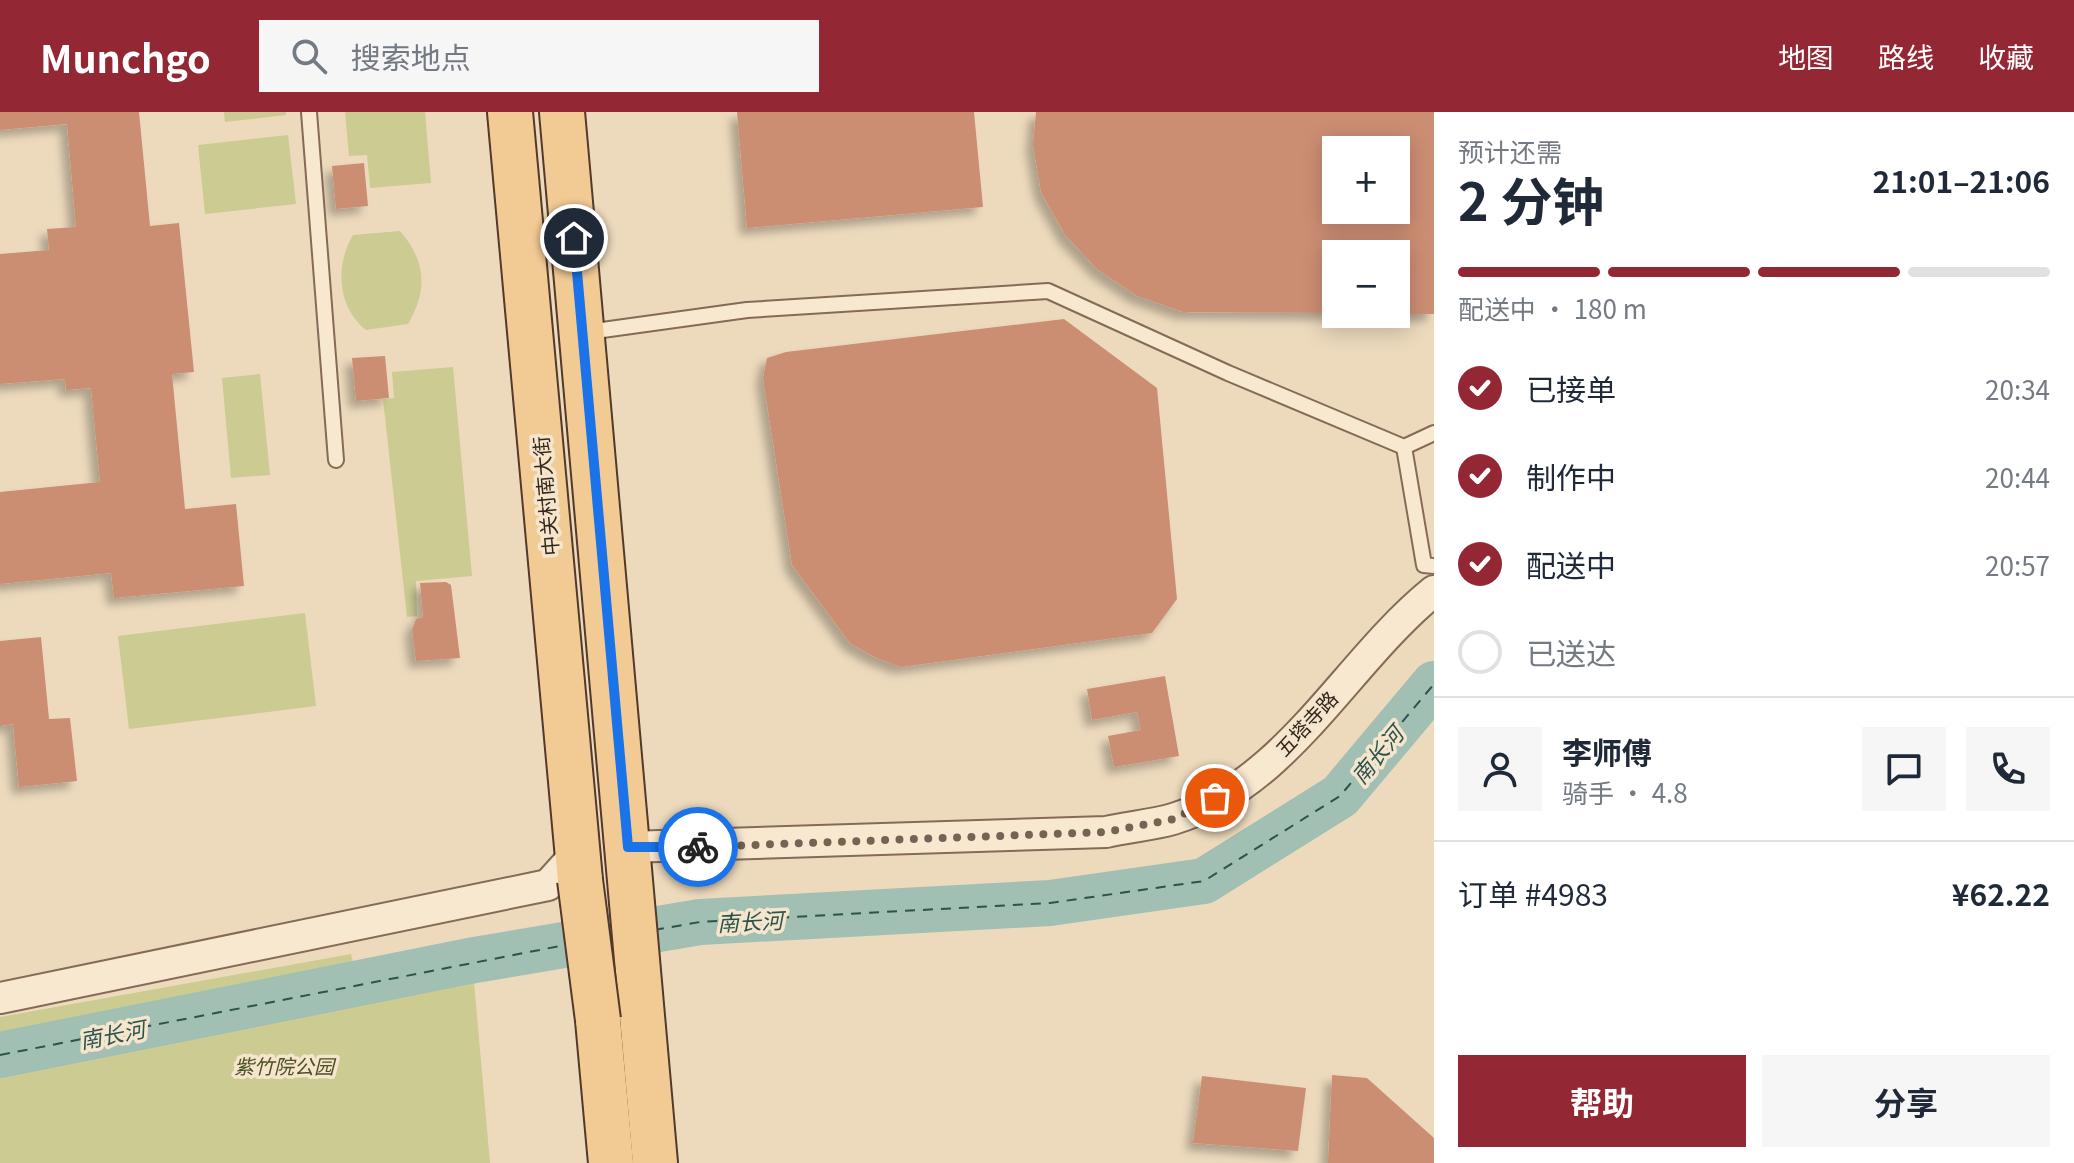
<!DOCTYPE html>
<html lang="zh">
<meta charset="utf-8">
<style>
body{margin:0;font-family:Georgia,"Noto Sans SC",serif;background:#f6f6f7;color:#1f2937;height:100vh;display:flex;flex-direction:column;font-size:30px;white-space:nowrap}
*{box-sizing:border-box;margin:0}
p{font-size:26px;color:#747a83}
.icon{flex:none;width:44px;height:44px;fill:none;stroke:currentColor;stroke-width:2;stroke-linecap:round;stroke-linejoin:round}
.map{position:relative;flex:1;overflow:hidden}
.details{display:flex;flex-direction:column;background:#fff;width:640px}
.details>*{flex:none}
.tools{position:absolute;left:1322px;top:24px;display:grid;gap:16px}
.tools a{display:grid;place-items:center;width:88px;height:88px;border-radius:0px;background:#fff;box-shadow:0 4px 20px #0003;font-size:40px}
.pin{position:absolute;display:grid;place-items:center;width:68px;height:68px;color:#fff;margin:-34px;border:4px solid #fff;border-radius:50%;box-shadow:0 2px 8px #0007}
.courier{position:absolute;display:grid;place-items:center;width:80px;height:80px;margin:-40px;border:6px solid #1a73e8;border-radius:50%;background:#fff;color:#222;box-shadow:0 2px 10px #0007}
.headline em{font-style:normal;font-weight:700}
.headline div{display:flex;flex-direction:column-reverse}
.headline{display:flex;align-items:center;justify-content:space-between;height:136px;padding:0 24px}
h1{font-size:52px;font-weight:700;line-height:60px}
.bar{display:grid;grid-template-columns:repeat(4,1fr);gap:12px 8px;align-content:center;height:96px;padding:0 24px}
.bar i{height:10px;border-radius:6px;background:#e0e1e3}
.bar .current{background:#942734}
.bar p{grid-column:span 4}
.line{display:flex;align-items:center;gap:20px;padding:0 24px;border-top:2px solid #e0e1e3}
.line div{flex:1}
.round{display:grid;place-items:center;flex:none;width:84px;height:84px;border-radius:0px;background:#f6f6f7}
ol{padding:0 24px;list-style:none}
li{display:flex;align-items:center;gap:24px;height:88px}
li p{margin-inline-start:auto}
li .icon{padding:8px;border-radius:50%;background:#942734;color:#fff;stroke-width:4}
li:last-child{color:#747a83}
li i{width:44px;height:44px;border:4px solid #e0e1e3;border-radius:50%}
.cta{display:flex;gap:16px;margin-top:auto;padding:16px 24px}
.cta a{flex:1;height:92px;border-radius:0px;background:#942734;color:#fff;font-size:32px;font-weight:700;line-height:92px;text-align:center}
.cta a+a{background:#f6f6f7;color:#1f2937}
header{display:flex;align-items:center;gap:48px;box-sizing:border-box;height:112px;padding:0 40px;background:#942734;color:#fff}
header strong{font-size:38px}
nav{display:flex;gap:44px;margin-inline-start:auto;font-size:28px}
.search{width:560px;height:72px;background:#f6f6f7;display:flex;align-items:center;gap:20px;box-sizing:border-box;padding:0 28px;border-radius:0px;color:#747a83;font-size:30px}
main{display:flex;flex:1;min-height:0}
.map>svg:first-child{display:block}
</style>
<header>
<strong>Munchgo</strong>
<div class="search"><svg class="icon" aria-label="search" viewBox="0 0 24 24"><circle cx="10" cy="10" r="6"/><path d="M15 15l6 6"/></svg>搜索地点</div>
<nav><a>地图</a><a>路线</a><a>收藏</a></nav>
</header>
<main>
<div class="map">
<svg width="1434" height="1051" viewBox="0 0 1434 1051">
<defs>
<filter id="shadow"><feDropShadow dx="-7" dy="7" stdDeviation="4" flood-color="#0004"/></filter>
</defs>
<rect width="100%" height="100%" fill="#eddabd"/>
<g fill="#cbcb92">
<polygon points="224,0 286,0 286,3 225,10"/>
<polygon points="345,0 425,0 431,71 370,76 367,43 349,44"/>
<polygon points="288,23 296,92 205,102 198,33"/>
<path d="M400,119C426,149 428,178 408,212L366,218C337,195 335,153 353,123Z"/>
<polygon points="453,255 472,464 416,469 417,504 407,505 383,287 394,286 392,260"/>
<polygon points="260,262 270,363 231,366 222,266"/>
<polygon points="305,501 316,594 129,617 118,524"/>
<polygon points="351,842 362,891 474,870 490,1051 0,1051 0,905"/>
</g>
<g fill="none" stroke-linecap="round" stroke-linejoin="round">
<polyline stroke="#a1bfb3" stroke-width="46" points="0,943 469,849 700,810 1050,791 1204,769 1340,684 1434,572"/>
<g stroke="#2a544d" stroke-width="2" stroke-dasharray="10 8" stroke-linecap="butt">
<polyline points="654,818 700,810 1050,791 1204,769 1340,684 1434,572"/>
<polyline points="0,943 565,833"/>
</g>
</g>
<g fill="#cc8e73" fill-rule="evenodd" filter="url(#shadow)">
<polygon points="0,0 139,0 150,114 179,111 194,260 172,262 185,397 236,392 244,474 114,486 111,461 0,472 0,380 100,370 91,276 66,278 65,267 0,272 0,142 49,138 47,117 76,115 67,12 0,18"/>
<polygon points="737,0 974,0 983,95 747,116"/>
<path d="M1036,0H1434V202H1396V142H1336V201L1183,200L1137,184L1098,158L1065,123L1041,80L1033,33ZM1336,38H1396V98H1336Z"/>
<polygon points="364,51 368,94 336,97 332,54"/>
<polygon points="1064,207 1157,276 1177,487 1152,521 901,555 874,545 850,531 792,453 763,266 767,246 786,240"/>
<polygon points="385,244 389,286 356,289 352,246"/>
<polygon points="446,470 451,473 460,546 416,549 412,518 416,507 423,505 420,471"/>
<polygon points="41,525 49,607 70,606 77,669 19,675 13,612 0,614 0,529"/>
<polygon points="1165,564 1179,644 1114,655 1108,624 1141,618 1137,600 1092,608 1087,577"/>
<polygon points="1332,963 1367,966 1434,1026 1434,1051 1328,1051"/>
<polygon points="1202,964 1306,976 1298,1039 1193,1031"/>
</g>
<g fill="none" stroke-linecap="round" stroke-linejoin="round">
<defs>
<g id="service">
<polyline points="309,0 336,348"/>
<polyline points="588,220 747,198 1048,179 1228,261 1404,335"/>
<polyline points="1434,321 1404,335 1424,453 1434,454"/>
</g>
<g id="minor">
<path d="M628,735L1106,720C1128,715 1152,713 1173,707C1288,672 1345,551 1434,479"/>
<polyline points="0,886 548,773 577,741"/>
</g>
<g id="primary">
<polyline points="510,0 580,768"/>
<polyline points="562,0 655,1051"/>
<polyline points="598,908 611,1051"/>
</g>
</defs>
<use href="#service" stroke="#856a57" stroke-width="18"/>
<use href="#minor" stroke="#856a57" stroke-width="34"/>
<use href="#primary" stroke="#52392b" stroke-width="48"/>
<use href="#service" stroke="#f8e8d0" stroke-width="14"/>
<use href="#minor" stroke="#f8e8d0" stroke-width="30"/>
<use href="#primary" stroke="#f2ca94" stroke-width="44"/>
<defs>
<polyline id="primary-bridge" points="580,768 598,908"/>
</defs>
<use href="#primary-bridge" stroke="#52392b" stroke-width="48" stroke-linecap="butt"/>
<use href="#primary-bridge" stroke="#f2ca94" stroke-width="44"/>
</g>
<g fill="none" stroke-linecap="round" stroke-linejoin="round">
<polyline stroke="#756454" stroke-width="8" stroke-dasharray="0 14.4" points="698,735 1106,720 1174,707 1215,686"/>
<polyline stroke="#1a73e8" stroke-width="10" points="574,126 628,735 698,735"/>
</g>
<g text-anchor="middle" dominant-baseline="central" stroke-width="7" stroke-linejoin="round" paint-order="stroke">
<g font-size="20" fill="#34251b" stroke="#f5e5cd">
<text transform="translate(545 384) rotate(-95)">中关村南大街</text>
<text transform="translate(1306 611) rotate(-47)">五塔寺路</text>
</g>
<g font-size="20" font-style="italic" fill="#4a5122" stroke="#f5e5cd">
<text x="284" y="953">紫竹院公园</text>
</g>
<g font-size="22" font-style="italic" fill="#2a544d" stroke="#f5e5cd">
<text transform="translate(1376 642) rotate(-50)">南长河</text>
<text transform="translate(750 808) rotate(-3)">南长河</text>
<text transform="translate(112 921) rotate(-11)">南长河</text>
</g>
</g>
</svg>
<div class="tools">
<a>+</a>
<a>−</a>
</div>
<div class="pin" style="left:1215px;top:686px;background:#ea580c"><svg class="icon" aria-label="bag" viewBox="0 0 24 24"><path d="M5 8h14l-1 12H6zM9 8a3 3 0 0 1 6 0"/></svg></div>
<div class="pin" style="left:574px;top:126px;background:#1f2937"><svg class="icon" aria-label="home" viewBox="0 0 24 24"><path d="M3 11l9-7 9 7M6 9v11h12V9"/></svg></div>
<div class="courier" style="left:698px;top:735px"><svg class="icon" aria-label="bike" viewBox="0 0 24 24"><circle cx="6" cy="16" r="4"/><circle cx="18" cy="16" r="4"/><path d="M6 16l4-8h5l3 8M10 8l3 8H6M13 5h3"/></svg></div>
</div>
<section class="details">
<div class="headline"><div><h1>2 分钟</h1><p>预计还需</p></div><em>21:01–21:06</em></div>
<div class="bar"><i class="current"></i><i class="current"></i><i class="current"></i><i></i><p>配送中 · 180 m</p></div>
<ol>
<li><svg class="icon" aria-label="check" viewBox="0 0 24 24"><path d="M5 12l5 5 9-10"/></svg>已接单<p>20:34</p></li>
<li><svg class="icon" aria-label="check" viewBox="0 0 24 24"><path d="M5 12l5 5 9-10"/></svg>制作中<p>20:44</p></li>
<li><svg class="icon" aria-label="check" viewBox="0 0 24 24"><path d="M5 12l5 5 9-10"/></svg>配送中<p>20:57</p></li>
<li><i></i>已送达</li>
</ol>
<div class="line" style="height:144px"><a class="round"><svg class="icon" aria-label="person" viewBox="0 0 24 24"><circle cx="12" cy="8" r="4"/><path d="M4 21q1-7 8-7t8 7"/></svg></a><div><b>李师傅</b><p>骑手 · 4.8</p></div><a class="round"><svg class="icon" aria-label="chat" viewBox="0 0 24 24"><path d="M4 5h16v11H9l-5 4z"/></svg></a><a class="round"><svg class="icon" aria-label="phone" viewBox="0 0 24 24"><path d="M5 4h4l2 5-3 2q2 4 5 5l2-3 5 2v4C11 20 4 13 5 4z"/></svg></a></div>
<div class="line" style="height:104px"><div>订单 #4983</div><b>¥62.22</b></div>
<div class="cta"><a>帮助</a><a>分享</a></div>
</section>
</main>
